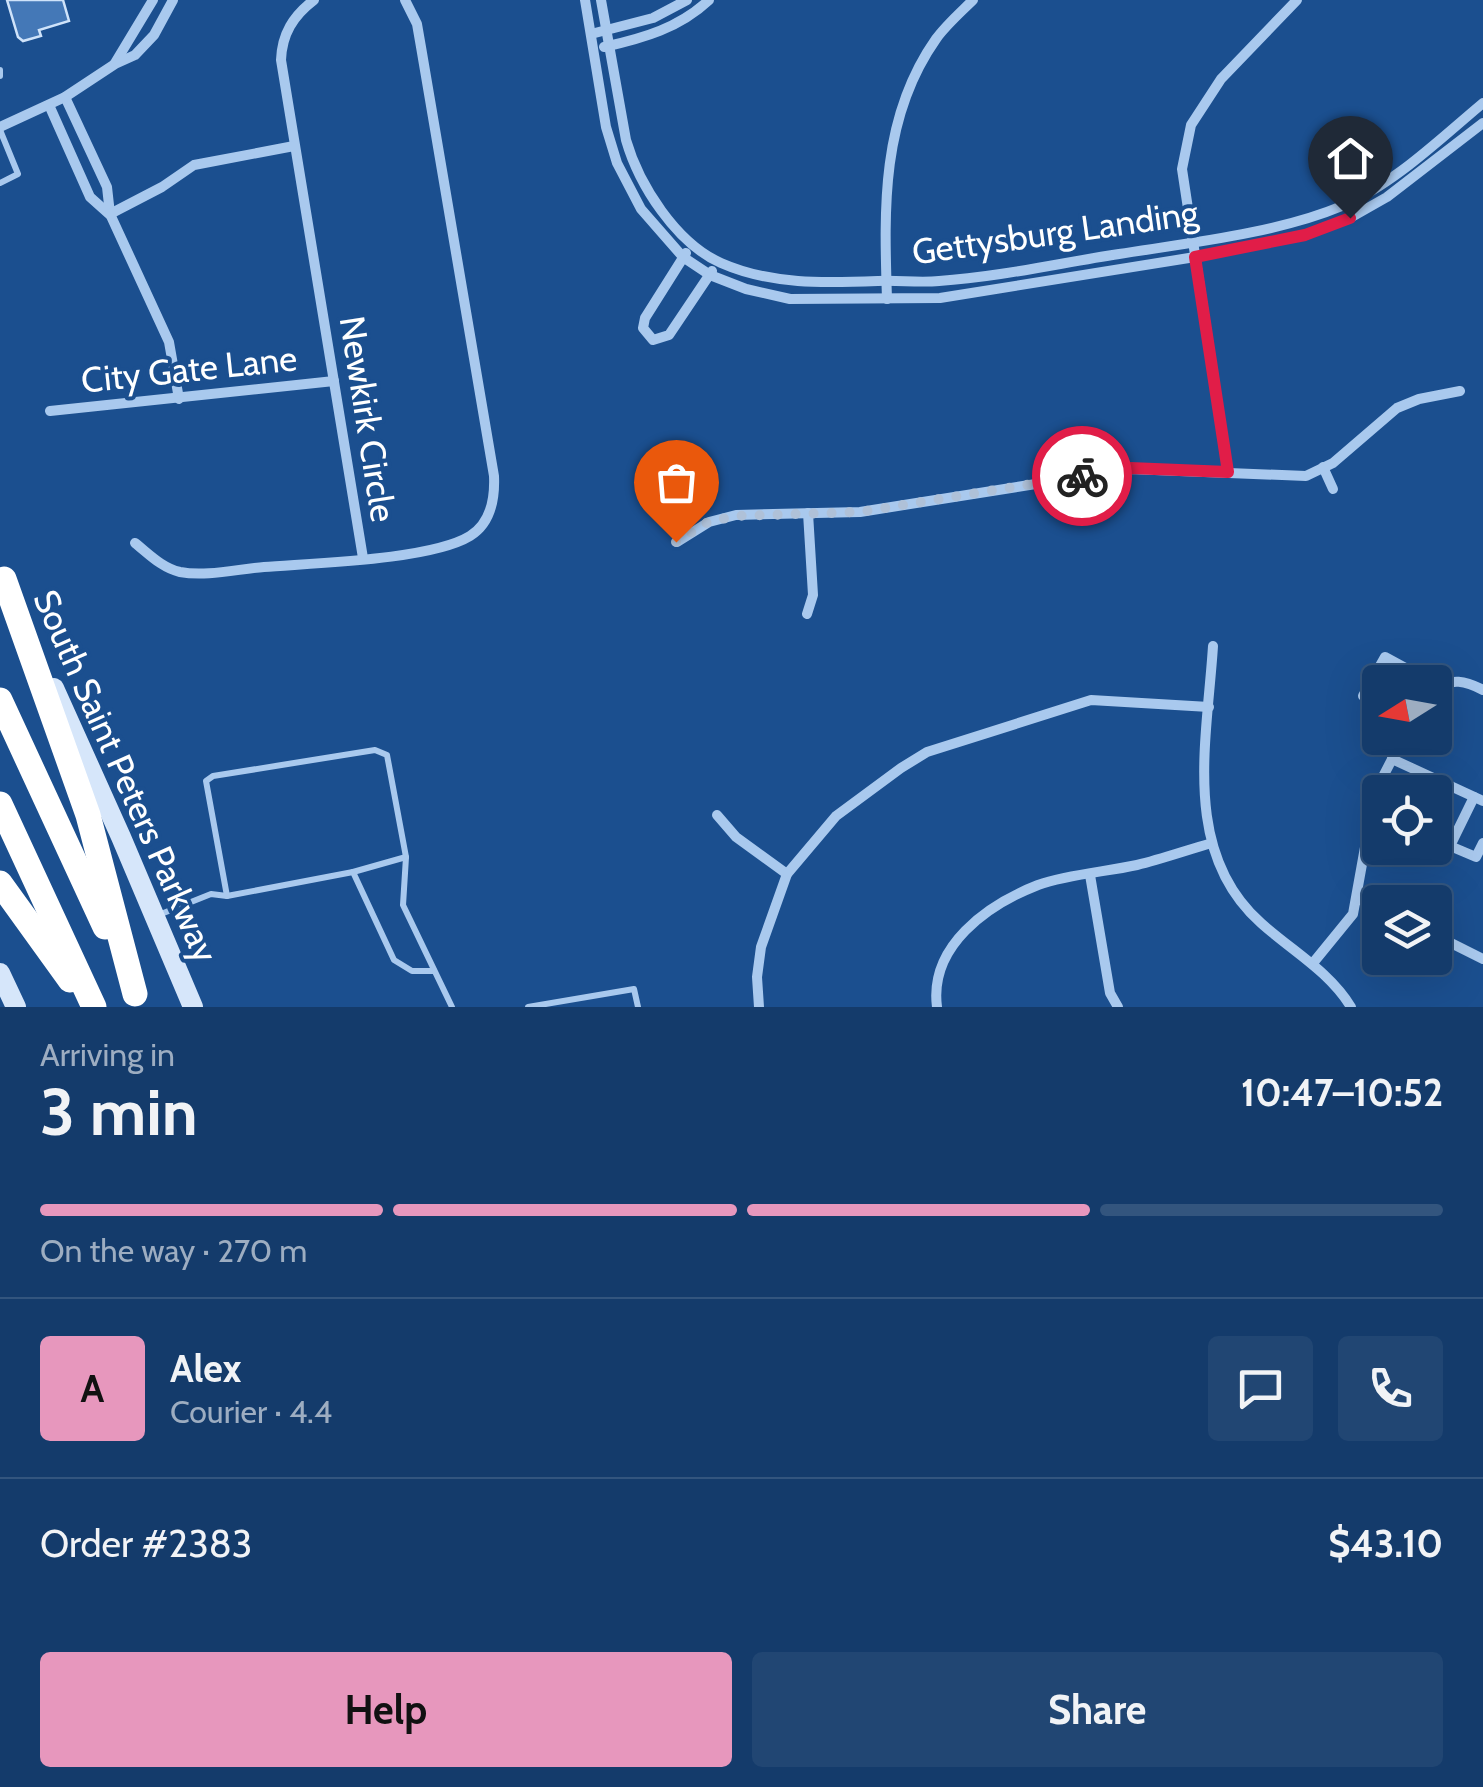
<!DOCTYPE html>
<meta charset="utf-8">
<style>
body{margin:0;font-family:Cabin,sans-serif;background:#214673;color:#f1f3f6;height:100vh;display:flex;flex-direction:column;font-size:38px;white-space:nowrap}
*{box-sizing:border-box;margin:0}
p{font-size:32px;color:#9dadc1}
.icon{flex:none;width:55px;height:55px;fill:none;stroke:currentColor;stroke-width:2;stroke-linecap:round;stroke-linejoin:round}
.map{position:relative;height:1007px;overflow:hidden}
.details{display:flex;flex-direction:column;background:#143b6b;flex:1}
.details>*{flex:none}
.needle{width:65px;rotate:259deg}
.tools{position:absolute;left:1362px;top:665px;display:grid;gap:20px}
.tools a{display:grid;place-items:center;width:90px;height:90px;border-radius:10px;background:#143b6b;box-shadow:0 10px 40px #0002,0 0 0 2px #33557e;font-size:50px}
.pin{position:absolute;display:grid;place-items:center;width:85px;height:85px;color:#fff;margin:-102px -42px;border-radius:50% 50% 50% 0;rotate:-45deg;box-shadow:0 0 10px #0007}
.pin .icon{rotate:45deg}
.courier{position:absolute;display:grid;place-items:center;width:100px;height:100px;margin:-50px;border:8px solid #e11d48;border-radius:50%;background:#fff;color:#222;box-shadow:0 2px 12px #0007}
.summary em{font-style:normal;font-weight:800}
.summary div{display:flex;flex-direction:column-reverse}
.summary{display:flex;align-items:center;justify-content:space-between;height:170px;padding:0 40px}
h1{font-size:65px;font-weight:800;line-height:75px}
.bar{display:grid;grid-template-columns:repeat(4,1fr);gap:15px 10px;align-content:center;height:120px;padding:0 40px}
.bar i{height:12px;border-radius:8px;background:#33557e}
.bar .selected{background:#e797bd}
.bar p{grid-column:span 4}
.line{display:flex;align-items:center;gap:25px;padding:0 40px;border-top:2px solid #33557e}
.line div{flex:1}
.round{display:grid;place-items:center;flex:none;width:105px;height:105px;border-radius:10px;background:#214673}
.button{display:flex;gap:20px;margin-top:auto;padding:20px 40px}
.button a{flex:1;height:115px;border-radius:10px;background:#e797bd;color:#111;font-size:40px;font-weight:800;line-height:115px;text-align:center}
.button a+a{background:#214673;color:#f1f3f6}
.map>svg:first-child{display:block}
</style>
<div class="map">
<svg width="1483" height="1007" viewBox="0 0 1483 1007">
<rect width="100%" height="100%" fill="#1b4f8f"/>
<polygon fill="#4478b7" stroke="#cfe3fa" stroke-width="2.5" points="7,0 63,0 69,21 39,30 41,36 23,41 18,37"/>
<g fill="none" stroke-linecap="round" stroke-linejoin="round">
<g stroke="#a9c9ee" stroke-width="6">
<polyline points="0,70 0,76"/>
<polyline points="0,130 18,174 0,183"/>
<polyline points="353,872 406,857"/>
<polyline points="227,896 206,781 213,776 375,750 387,755 406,857 403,905 452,1007"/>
<polyline points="156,916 211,894 227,896 353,872 394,960 412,971 434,971"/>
<polyline points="528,1007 634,989 638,1007"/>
</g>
<g stroke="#a9c9ee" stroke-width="10">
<path d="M314,0C293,16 282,34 281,60L363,558"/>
<polyline points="585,0 606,127 617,163 641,209 683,257 710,275 746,289 790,299 940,298 1195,257 1305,235 1350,218 1387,197 1483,123"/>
<path d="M601,0L626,140C639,185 676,243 721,263C771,285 824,283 878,281C898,280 919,283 939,281C999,277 1060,263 1119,254C1189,243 1278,233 1342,206C1393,185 1441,138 1483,103"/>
<polyline points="591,34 653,18 687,0"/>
<path d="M604,47C644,38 679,28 709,0"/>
<polyline points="115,63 153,0"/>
<polyline points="65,97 107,187 110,214 169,342 179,399"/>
<polyline points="49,105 90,197 109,214"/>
<polyline points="0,127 65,97 115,64 135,55 154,35 173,0"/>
<polyline points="110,214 162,187 194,165 294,146"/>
<polyline points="686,253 645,318 643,328 653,340 669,335 712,271"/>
<path d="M887,299C884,208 881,117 936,39C946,25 961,12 973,0"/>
<polyline points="50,411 334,381"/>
<polyline points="1323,467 1333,489"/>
<polyline points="1228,472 1182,169 1191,125 1221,79 1297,0"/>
<polyline points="677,542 709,522 736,515 860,512 1130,469 1306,476 1333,463 1397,408 1419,399 1460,391"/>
<path d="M135,543C149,554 162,568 180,572C206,577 238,569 264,567C313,563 431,560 470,536C491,523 495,499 494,476L421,47L417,24L405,0"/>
<polyline points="807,614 813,595 808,513"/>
<path d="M1213,646C1207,741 1181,852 1261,923C1292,951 1329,971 1351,1007"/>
<path d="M1435,690C1451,677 1466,681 1483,690"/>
<polyline points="1380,706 1363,696 1385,657 1431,682"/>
<polyline points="1392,759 1483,801"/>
<polyline points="1474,797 1450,846 1476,857 1483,843"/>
<polyline points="717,815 736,837 787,874"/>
<polyline points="1090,875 1110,993 1118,1007"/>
<polyline points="1358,899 1380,908"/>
<polyline points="1435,935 1483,959"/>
<polyline points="1313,963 1353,914 1375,792 1403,738"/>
<polyline points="759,1007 757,977 761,947 787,874 836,816 901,768 927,752 1091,700 1209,707"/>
<path d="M937,1007C929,946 987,905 1038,885C1069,874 1105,872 1137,865C1162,859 1187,850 1212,843"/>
</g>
<g stroke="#d6e6fa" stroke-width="20">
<polyline points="54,688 121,837 193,1007"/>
<polyline points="0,973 16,1007"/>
</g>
<g stroke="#fff" stroke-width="25">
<polyline points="4,579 88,815 135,994"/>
<polyline points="0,700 105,927"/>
<polyline points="0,804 94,1007"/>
<polyline points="0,883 70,980"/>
</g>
</g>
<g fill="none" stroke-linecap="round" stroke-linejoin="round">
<polyline stroke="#afc1d8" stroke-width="10" stroke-dasharray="0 18" points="676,542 708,522 736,516 860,512 1082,476"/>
<polyline stroke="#e11d48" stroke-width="12" points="1082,476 1130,468 1228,472 1195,257 1305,235 1350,218"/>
</g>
<g text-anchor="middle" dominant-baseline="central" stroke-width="8" stroke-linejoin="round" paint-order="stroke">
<g font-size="35" fill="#fff" stroke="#1b4f8f">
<text transform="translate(1055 232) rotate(-8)">Gettysburg Landing</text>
<text transform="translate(189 369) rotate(-6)">City Gate Lane</text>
<text transform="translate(368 419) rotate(81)">Newkirk Circle</text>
<text transform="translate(126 776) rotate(66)">South Saint Peters Parkway</text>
</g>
</g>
</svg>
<div class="tools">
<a><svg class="needle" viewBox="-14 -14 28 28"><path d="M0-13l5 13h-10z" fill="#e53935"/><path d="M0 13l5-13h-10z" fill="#9dadc1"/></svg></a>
<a><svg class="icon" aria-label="locate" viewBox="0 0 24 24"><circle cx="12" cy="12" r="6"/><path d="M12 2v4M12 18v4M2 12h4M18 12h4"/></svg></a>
<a><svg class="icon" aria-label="layers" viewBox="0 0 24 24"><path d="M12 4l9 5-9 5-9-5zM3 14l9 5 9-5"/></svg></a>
</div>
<div class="pin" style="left:676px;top:542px;background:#ea580c"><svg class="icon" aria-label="bag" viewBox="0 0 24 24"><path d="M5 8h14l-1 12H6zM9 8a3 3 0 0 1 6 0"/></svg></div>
<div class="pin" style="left:1350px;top:218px;background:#1f2937"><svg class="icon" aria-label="home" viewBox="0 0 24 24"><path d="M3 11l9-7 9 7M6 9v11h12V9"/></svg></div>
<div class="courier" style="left:1082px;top:476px"><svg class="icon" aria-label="bike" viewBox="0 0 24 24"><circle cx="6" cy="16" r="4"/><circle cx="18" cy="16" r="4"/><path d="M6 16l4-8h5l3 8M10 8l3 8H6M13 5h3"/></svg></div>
</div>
<section class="details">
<div class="summary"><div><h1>3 min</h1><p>Arriving in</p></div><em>10:47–10:52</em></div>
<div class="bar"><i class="selected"></i><i class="selected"></i><i class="selected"></i><i></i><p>On the way · 270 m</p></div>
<div class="line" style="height:180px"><b class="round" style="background:#e797bd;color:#111">A</b><div><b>Alex</b><p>Courier · 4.4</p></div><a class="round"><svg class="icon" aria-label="chat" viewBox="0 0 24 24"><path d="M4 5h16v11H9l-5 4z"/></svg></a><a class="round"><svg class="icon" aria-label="phone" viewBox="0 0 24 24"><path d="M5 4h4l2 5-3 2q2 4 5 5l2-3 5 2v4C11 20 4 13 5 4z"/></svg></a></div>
<div class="line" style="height:130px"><div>Order #2383</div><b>$43.10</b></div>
<div class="button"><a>Help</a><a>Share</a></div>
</section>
